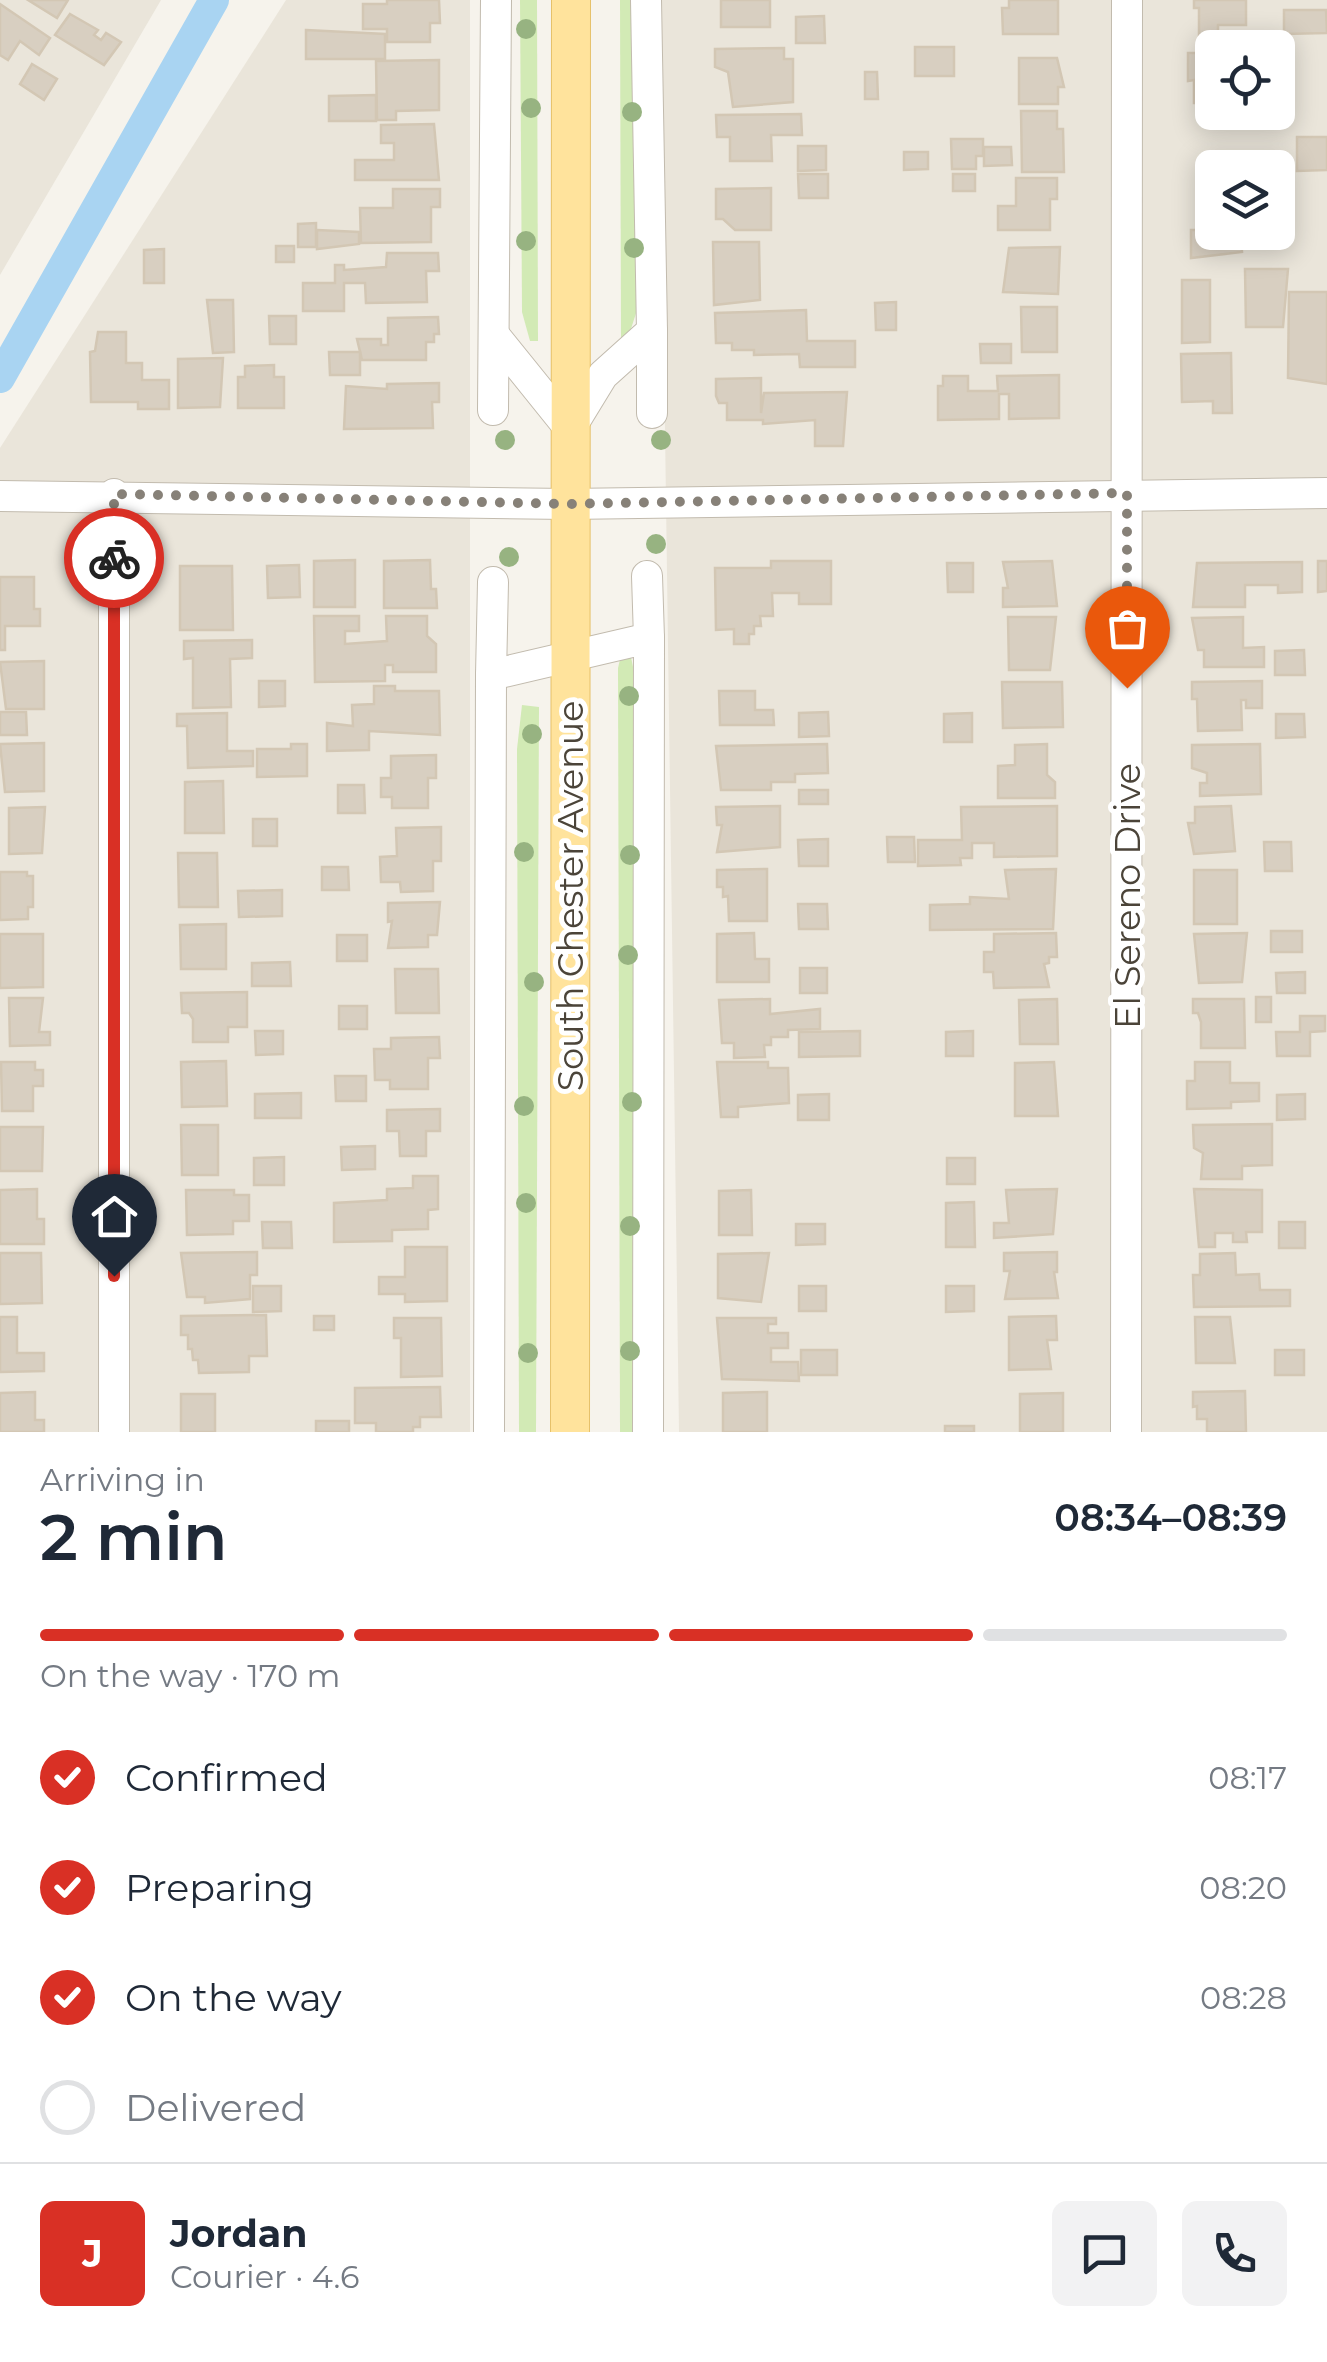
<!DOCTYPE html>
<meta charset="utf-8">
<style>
body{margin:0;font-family:Montserrat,sans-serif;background:#f2f2f3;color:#1f2937;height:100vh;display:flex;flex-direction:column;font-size:38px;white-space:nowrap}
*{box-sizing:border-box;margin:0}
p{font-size:32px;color:#747a83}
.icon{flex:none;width:55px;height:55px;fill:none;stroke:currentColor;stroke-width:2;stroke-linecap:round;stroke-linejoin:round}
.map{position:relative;height:1432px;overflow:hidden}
.side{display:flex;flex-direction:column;background:#fff;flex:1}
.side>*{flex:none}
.controls{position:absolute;left:1195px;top:30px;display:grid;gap:20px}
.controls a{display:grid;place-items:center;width:100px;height:100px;border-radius:15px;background:#fff;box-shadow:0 5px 25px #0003;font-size:50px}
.pin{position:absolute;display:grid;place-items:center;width:85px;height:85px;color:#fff;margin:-102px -42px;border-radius:50% 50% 50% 0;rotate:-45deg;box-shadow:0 0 10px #0007}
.pin .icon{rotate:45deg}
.courier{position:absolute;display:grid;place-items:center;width:100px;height:100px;margin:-50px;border:8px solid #d93025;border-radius:50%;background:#fff;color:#222;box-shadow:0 2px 12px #0007}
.summary em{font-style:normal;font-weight:600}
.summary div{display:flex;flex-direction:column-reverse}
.summary{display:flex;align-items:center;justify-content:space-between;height:170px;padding:0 40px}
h1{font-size:65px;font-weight:600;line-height:75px}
.bar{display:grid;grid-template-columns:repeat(4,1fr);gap:15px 10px;align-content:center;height:120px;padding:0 40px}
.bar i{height:12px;border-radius:8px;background:#e0e1e3}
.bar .current{background:#d93025}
.bar p{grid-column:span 4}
.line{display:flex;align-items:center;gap:25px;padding:0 40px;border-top:2px solid #e0e1e3}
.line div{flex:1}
.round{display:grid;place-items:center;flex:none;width:105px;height:105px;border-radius:15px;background:#f2f2f3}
ol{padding:0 40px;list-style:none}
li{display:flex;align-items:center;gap:30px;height:110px}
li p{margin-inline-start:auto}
li .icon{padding:10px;border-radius:50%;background:#d93025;color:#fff;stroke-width:4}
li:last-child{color:#747a83}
li i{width:55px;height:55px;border:5px solid #e0e1e3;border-radius:50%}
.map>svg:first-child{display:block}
</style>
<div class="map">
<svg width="1327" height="1432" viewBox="0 0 1327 1432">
<rect width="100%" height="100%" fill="#f6f3ec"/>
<g fill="#eae5da" fill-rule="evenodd">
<polygon points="0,0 161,0 0,275"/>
<polygon points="286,0 470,0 470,1432 0,1432 0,448"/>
<path d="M659,0H1327V1432H679ZM1212,48H1278V112H1212ZM1212,168H1278V232H1212Z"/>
</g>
<g fill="#d2eab5">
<polygon points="520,0 537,0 538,341 530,341 522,312"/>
<polygon points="620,0 639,0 640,301 627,341 621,342"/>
<polygon points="623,647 629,647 639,697 638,1432 620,1432 618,668"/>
<polygon points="522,705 539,707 536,1432 519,1432 517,749"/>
</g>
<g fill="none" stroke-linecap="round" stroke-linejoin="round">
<polyline stroke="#a9d4f2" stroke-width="30" points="0,378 214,0"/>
</g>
<g fill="#d8cfc1" stroke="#d3c7b4" stroke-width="2.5">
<polygon points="28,0 68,0 57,18"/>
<polygon points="387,0 439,0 440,23 430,23 430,42 387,42 387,29 363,29 363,4 387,4"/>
<rect x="721" y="0" width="49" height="27"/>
<polygon points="1009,0 1058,0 1058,34 1003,34 1002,8 1009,8"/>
<polygon points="1194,0 1246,0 1246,25 1218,25 1218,43 1199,43 1199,8 1194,8"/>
<polygon points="0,4 50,38 39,55 20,41 8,60 0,55"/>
<polygon points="1284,10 1326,10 1327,33 1284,34"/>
<polygon points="70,14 98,30 94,35 101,40 106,33 121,42 104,65 55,35"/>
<polygon points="824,16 825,43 796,43 796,17"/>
<polygon points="306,30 385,34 385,59 306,59"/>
<rect x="915" y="47" width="39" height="29"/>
<polygon points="784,48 784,59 793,59 793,102 733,107 728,72 715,67 715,49"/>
<polygon points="1188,53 1212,53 1212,103 1194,103 1194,80 1188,81"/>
<polygon points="1019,58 1057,58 1064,87 1058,87 1058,104 1019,104"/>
<polygon points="439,60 439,110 396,111 396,120 377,120 376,61"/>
<polygon points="32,64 57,79 44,100 20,84"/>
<polygon points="865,72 877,72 878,99 865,99"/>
<polygon points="376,95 376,121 329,121 329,96"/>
<polygon points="1021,111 1057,111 1057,129 1063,129 1064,172 1022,172"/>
<polygon points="801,114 802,135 771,135 772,161 730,161 730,137 717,137 716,115"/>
<polygon points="434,124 439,180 355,180 355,160 394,160 394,143 381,143 381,125"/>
<polygon points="1297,137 1327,137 1327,170 1297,171"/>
<polygon points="951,139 983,139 983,156 976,156 976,169 952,169"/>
<polygon points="798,146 826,146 826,170 798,171"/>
<polygon points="984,147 1011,147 1012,165 984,166"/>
<polygon points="904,152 928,152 928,169 904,170"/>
<polygon points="798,174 828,174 828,198 799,198"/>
<rect x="953" y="174" width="22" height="17"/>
<polygon points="1016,178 1057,178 1057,199 1050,199 1050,230 998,230 998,206 1016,206"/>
<polygon points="1202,180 1212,180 1212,232 1241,232 1242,252 1191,258 1191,230 1203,230"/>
<polygon points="771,188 771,230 735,230 723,219 716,219 716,189"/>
<polygon points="393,189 440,189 440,207 431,207 431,242 361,243 360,208 393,208"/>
<polygon points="316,223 316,247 298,247 298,224"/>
<polygon points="317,230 359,232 359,244 317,249"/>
<polygon points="713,242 759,242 760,300 714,305"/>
<rect x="276" y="246" width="18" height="16"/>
<polygon points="1060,247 1058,294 1003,292 1009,248"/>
<polygon points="164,249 164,283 144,283 144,250"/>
<polygon points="387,253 438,253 439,271 426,271 427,302 366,303 365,283 344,283 344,311 303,311 303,283 335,283 335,265 344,265 344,270 386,267"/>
<polygon points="1245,269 1288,269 1283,327 1246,327"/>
<polygon points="1182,280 1210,280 1210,342 1182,343"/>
<polygon points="1289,292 1327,292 1327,384 1288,378"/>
<polygon points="207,300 233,300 234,352 213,353"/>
<polygon points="896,302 896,330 876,330 875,303"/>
<polygon points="1021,307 1057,307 1057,352 1022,352"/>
<polygon points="806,310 807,341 855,341 855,367 800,367 799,354 754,355 754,350 732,350 732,343 716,343 715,313"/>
<polygon points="269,316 296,316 296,344 270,344"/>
<polygon points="438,317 439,334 434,334 434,342 426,342 426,360 362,360 357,339 381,339 381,345 388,345 388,318"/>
<polygon points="98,332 126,332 126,363 142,363 142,380 169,380 169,409 138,409 138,402 91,402 90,352 95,351"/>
<polygon points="980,344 1011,344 1011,363 981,363"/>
<polygon points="329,352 360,352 360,375 330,375"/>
<polygon points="1231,353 1232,413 1213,413 1213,401 1182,402 1181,354"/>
<polygon points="223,358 220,407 178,408 178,359"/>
<polygon points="274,365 274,377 284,377 284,408 238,408 238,377 245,377 245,366"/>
<polygon points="1059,375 1059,418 1009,419 1009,394 999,394 999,419 938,420 938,386 943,386 943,376 968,376 968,391 998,391 997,376"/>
<polygon points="761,378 761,413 764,393 847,392 843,446 815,446 815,420 763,424 763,420 727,420 727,403 719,403 716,396 716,379"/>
<polygon points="439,383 439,402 432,402 433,428 344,429 346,386 387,389 387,384"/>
<polygon points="355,560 355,607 314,607 314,561"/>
<polygon points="430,560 431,589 436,589 437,608 384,608 384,561"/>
<polygon points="771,561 831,561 831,604 799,604 799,593 772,593 773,616 760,616 761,626 754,626 754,634 749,634 749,644 734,644 734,629 716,630 715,568 771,568"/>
<polygon points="1052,561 1057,606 1003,607 1003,588 1008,588 1003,562"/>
<polygon points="1318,561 1327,561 1327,591 1318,592"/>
<polygon points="1302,562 1302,592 1278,593 1278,585 1245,585 1245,607 1193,607 1197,563"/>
<polygon points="947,563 973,563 973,592 948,592"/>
<polygon points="299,565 300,597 268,598 267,566"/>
<polygon points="180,566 232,566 233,630 180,630"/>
<polygon points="0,577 34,577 34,609 40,609 40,626 5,626 5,650 0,650"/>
<polygon points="314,616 359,616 359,631 345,631 345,644 387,641 386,616 427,616 427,636 436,644 436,672 393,672 393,665 385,665 385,681 315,682"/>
<polygon points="1008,617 1056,617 1050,670 1009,670"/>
<polygon points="1243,617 1243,648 1264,647 1264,667 1204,667 1204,650 1198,650 1192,618"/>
<polygon points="252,640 252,658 230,659 231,707 193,708 193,658 184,659 184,641"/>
<polygon points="1304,650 1305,675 1275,675 1275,651"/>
<polygon points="44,661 44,709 6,709 0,662"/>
<polygon points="259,681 285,681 285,706 259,707"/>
<polygon points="1262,681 1262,708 1246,708 1246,700 1241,700 1242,730 1198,731 1197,699 1192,699 1192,682"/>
<polygon points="1002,682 1062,682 1063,727 1003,728"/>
<polygon points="374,686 395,686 395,691 439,691 440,735 369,731 369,750 327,751 327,723 353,726 352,705 374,704"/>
<polygon points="719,691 755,691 755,710 773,710 774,725 720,725"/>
<polygon points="0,712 26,712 27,735 0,735"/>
<polygon points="828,712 829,736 799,737 799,713"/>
<polygon points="227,713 227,751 253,751 253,766 188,768 187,726 177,726 177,714"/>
<polygon points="972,713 972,742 944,742 944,714"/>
<polygon points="1276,714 1304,714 1305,737 1276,738"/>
<polygon points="44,743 44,791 5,792 0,744"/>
<polygon points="291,744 307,744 307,776 257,777 257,749 291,749"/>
<polygon points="827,744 828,773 795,774 795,782 771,782 771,790 721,790 716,746"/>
<polygon points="1047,744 1047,775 1055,782 1055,798 998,798 998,766 1015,765 1015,745"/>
<polygon points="1260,744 1261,794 1200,796 1200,783 1207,783 1207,773 1192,768 1192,745"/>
<polygon points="436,755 436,778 428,778 428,808 392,808 392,797 381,797 381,778 391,778 391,756"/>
<polygon points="223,781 224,833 185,833 185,782"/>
<polygon points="338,785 364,785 365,813 338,813"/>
<rect x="799" y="790" width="29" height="14"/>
<polygon points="780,806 780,847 717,852 722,825 717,825 716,807"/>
<polygon points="1057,806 1057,856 994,857 994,843 972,843 972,858 960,858 961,865 918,866 918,840 962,840 961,807"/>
<polygon points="1231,806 1235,851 1194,854 1188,823 1195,823 1195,807"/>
<polygon points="45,807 42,853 9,854 9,808"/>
<rect x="253" y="819" width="24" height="27"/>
<polygon points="441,827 441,861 433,861 433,891 401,892 400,882 381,882 380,857 397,856 396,828"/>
<polygon points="887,837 914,837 915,862 888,862"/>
<polygon points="828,839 828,866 799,866 798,840"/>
<polygon points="1264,842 1291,842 1292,871 1265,871"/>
<polygon points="178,853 217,853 218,907 179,907"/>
<polygon points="322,867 348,867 349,890 322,890"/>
<polygon points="767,869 767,921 729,921 728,896 723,897 723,887 717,887 717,870"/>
<polygon points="1056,869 1053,929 930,930 930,905 970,904 970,897 1009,899 1005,870"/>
<rect x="1194" y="870" width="43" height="54"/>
<polygon points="0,872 27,872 27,876 33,876 33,907 28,907 28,919 0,920"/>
<polygon points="282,890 282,916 239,917 238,891"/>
<polygon points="440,902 437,935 428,935 428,947 388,948 392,921 388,922 388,903"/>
<polygon points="798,904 827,904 828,929 799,929"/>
<polygon points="226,924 226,969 181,969 180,925"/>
<rect x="1271" y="931" width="31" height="21"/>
<polygon points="754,933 755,959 769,959 769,982 717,982 717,934"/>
<polygon points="1056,933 1057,957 1049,957 1049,963 1044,964 1049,987 994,988 993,972 984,972 984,952 994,952 994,934"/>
<polygon points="1247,933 1242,982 1199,983 1194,934"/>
<polygon points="0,934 43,934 43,987 0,988"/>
<rect x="337" y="935" width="30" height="26"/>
<polygon points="290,962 291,986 252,986 252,963"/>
<rect x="800" y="968" width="27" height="25"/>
<polygon points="395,969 438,969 439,1013 396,1013"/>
<polygon points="1305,972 1305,993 1277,993 1276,973"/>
<polygon points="247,992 247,1027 228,1027 228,1042 193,1042 193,1019 189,1013 182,1013 181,993"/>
<rect x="1256" y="997" width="15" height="25"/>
<polygon points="9,998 43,998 39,1032 50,1032 50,1045 10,1046"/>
<polygon points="770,999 770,1014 820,1009 820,1029 788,1030 788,1037 771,1037 771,1045 764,1045 765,1057 734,1058 734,1043 722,1043 719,1000"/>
<polygon points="1057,999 1058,1044 1020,1044 1019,1000"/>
<polygon points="1193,999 1244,999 1245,1048 1201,1048 1201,1022 1198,1013 1193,1013"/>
<rect x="339" y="1006" width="28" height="23"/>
<polygon points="1300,1016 1325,1016 1325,1031 1310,1032 1310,1056 1277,1056 1276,1032 1300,1032"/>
<polygon points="255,1031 283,1031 283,1054 256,1055"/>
<polygon points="860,1031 860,1056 799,1057 799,1032"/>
<polygon points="973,1031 973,1056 946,1056 946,1032"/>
<polygon points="439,1037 440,1058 428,1058 428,1089 390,1089 390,1080 375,1080 374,1049 391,1049 391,1038"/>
<polygon points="226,1061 227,1106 182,1107 181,1062"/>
<polygon points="1,1062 35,1062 35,1070 43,1070 43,1086 33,1086 33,1111 2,1111"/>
<polygon points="717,1062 768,1062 768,1068 788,1068 789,1103 738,1107 738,1117 721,1117"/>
<polygon points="1054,1062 1058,1116 1015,1116 1015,1063"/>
<polygon points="1195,1062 1230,1062 1230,1083 1259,1083 1259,1101 1231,1102 1231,1108 1187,1109 1187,1081 1195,1081"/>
<polygon points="335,1076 366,1076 366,1101 336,1101"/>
<polygon points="301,1093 301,1118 255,1118 255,1094"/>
<polygon points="829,1094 829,1120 798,1120 798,1095"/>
<polygon points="1305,1094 1305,1119 1277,1120 1277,1095"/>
<polygon points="440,1109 440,1131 426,1131 426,1156 400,1156 399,1131 387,1131 387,1110"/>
<polygon points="1272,1124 1272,1165 1242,1166 1242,1179 1201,1179 1203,1153 1194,1148 1193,1125"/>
<polygon points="181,1125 218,1125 218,1175 182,1175"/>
<polygon points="0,1127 43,1127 42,1171 0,1171"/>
<polygon points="375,1146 375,1169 342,1170 341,1147"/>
<polygon points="284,1157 284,1185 254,1185 254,1158"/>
<rect x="947" y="1158" width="28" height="26"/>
<polygon points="413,1176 438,1176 438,1209 428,1210 428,1229 392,1230 392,1241 334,1242 334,1203 387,1200 387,1189 413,1188"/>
<polygon points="37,1189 37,1219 44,1219 44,1244 0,1244 0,1190"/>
<polygon points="1057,1189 1053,1234 994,1238 994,1223 1009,1223 1006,1190"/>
<polygon points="1194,1189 1262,1190 1262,1232 1246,1232 1247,1242 1233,1242 1233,1233 1215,1233 1215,1247 1199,1247"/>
<polygon points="186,1190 234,1190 234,1195 249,1195 249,1221 233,1221 233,1234 187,1235"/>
<polygon points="751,1190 752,1235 719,1235 719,1191"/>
<polygon points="974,1202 975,1247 946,1247 946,1203"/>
<polygon points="262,1222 291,1222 292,1248 263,1248"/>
<rect x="1279" y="1222" width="26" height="26"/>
<polygon points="796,1224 825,1224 825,1244 796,1245"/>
<polygon points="405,1247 447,1247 447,1301 405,1302 405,1294 379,1294 379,1277 405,1277"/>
<polygon points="257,1252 257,1275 250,1275 250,1299 205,1303 205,1297 187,1297 181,1253"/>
<polygon points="1057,1252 1057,1272 1054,1272 1058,1298 1005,1299 1010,1271 1004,1271 1004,1253"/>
<polygon points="0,1253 41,1253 42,1303 0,1304"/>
<polygon points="769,1253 761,1302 718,1298 718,1254"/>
<polygon points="1235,1253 1236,1275 1259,1274 1260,1290 1290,1290 1290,1306 1194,1307 1193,1275 1200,1275 1200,1254"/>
<polygon points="253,1286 281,1286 281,1311 253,1312"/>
<rect x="799" y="1286" width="27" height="25"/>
<polygon points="946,1286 974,1286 974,1311 946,1312"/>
<polygon points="266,1315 267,1356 249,1356 249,1372 199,1373 198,1360 193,1360 192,1349 188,1349 188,1335 181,1335 181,1316"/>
<rect x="314" y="1316" width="20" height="14"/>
<polygon points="1056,1316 1057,1340 1047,1340 1051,1369 1009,1370 1009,1317"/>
<polygon points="0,1317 17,1317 17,1353 44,1353 44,1371 0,1372"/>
<polygon points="1195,1317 1230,1317 1235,1363 1196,1363"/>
<polygon points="394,1318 441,1318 442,1376 401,1377 401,1338 394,1338"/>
<polygon points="717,1318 776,1318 776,1324 768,1324 768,1333 788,1333 788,1348 771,1348 771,1362 798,1362 799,1381 722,1379"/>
<rect x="801" y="1350" width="36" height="25"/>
<rect x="1275" y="1350" width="29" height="25"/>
<polygon points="440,1387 441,1417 420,1417 420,1427 413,1427 413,1432 376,1432 376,1423 355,1423 355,1388"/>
<polygon points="1245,1391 1246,1432 1207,1432 1207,1419 1197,1419 1197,1406 1193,1407 1193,1392"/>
<polygon points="35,1392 35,1420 44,1420 44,1432 0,1432 0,1393"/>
<polygon points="767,1392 767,1432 723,1432 723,1393"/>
<polygon points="1063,1393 1063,1432 1020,1432 1020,1394"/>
<rect x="181" y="1394" width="34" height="38"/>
<rect x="316" y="1421" width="33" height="11"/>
<rect x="945" y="1426" width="29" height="6"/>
</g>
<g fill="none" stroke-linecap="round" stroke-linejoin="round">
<defs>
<g id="minor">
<polyline points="495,336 570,429 603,375 652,331 646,0"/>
<polyline points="493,410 496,0"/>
<polyline points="652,413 652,331"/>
<polyline points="0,496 568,504 1327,493"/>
<polyline points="647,576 649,638"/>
<polyline points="491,675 493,582"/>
<polyline points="114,1432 114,494"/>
<polyline points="489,1432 491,675 649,638 648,1432"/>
<polyline points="1126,1432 1127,0"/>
</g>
<polyline id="major" points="570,1432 571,0"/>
</defs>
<use href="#minor" stroke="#c2bbae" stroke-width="32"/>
<use href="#major" stroke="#e6c16a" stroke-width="40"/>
<use href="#minor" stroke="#fff" stroke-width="30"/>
<use href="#major" stroke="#ffe39c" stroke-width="38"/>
</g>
<g fill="#97b381">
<circle cx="526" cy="29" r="10"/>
<circle cx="531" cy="108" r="10"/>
<circle cx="632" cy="112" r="10"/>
<circle cx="526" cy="241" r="10"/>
<circle cx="634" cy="248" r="10"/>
<circle cx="505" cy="440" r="10"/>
<circle cx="661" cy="440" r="10"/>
<circle cx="656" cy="544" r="10"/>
<circle cx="509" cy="557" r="10"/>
<circle cx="629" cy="696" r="10"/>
<circle cx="532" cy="734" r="10"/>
<circle cx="524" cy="852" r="10"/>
<circle cx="630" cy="855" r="10"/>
<circle cx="628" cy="955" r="10"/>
<circle cx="534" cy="982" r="10"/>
<circle cx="632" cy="1102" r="10"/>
<circle cx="524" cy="1106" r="10"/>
<circle cx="526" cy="1203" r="10"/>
<circle cx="630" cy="1226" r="10"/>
<circle cx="630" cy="1351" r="10"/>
<circle cx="528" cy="1353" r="10"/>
</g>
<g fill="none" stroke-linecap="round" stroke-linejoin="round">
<polyline stroke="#878178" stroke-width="10" stroke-dasharray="0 18" points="114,558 114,494 568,504 1127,493 1127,688"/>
<polyline stroke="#d93025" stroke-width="12" points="114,1276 114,558"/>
</g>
<g text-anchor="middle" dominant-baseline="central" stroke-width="10" stroke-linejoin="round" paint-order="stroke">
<g font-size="35" fill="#4b4439" stroke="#fff">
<text transform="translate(570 896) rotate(-90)">South Chester Avenue</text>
<text transform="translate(1127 896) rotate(-90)">El Sereno Drive</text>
</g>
</g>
</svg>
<div class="controls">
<a><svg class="icon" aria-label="locate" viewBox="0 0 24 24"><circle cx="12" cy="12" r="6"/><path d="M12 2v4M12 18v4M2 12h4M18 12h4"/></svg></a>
<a><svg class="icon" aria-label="layers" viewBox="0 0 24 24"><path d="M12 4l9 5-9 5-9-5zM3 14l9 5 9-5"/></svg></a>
</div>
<div class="pin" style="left:1127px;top:688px;background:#ea580c"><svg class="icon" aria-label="bag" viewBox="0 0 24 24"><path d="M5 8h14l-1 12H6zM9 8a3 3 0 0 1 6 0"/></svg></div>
<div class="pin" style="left:114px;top:1276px;background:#1f2937"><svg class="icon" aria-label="home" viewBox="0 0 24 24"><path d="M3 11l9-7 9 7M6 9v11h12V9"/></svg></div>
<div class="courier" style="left:114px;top:558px"><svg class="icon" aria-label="bike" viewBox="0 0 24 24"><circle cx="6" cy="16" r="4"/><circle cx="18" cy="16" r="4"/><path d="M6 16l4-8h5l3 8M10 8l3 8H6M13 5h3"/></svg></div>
</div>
<section class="side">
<div class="summary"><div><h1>2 min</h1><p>Arriving in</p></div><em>08:34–08:39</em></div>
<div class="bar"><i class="current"></i><i class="current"></i><i class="current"></i><i></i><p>On the way · 170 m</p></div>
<ol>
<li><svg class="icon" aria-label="check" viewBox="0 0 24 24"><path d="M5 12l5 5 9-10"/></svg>Confirmed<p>08:17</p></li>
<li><svg class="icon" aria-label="check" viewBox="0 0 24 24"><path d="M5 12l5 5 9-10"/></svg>Preparing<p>08:20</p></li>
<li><svg class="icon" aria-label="check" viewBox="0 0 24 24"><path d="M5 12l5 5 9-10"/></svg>On the way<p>08:28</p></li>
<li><i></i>Delivered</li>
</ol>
<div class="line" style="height:180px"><b class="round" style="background:#d93025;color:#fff">J</b><div><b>Jordan</b><p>Courier · 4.6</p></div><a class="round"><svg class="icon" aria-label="chat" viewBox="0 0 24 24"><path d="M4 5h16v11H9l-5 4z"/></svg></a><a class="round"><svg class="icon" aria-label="phone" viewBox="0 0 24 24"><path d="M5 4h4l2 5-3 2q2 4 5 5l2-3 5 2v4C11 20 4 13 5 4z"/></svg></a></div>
</section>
